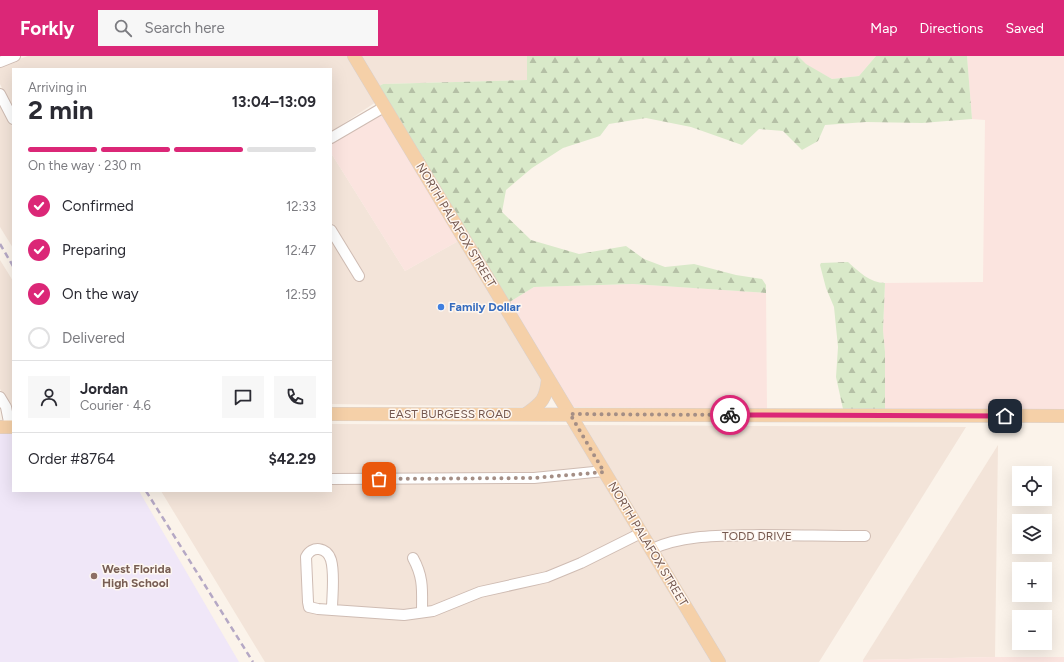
<!DOCTYPE html>
<meta charset="utf-8">
<style>
body{margin:0;font-family:Figtree,sans-serif;background:#f7f7f7;color:#2b2b33;height:100vh;display:flex;flex-direction:column;font-size:15px;white-space:nowrap}
*{box-sizing:border-box;margin:0}
p{font-size:13px;color:#7c7c81}
.icon{flex:none;width:22px;height:22px;fill:none;stroke:currentColor;stroke-width:2;stroke-linecap:round;stroke-linejoin:round}
.map{position:relative;flex:1;overflow:hidden}
.sheet{position:absolute;left:12px;top:12px;width:320px;height:424px;display:flex;flex-direction:column;background:#fff;border-radius:0px;box-shadow:0 4px 16px #0002}
.sheet>*{flex:none}
.tools{position:absolute;left:1012px;top:410px;display:grid;gap:8px}
.tools a{display:grid;place-items:center;width:40px;height:40px;border-radius:0px;background:#fff;box-shadow:0 4px 16px #0002;font-size:20px}
.pin{position:absolute;display:grid;place-items:center;width:34px;height:34px;color:#fff;margin:-17px;border-radius:8px;box-shadow:0 2px 6px #0006}
.courier{position:absolute;display:grid;place-items:center;width:40px;height:40px;margin:-20px;border:3px solid #db2777;border-radius:50%;background:#fff;color:#222;box-shadow:0 1px 5px #0007}
.overview em{font-style:normal;font-weight:700}
.overview div{display:flex;flex-direction:column-reverse}
.overview{display:flex;align-items:center;justify-content:space-between;height:68px;padding:0 16px}
h1{font-size:26px;font-weight:700;line-height:30px}
.bar{display:grid;grid-template-columns:repeat(4,1fr);gap:6px 4px;align-content:center;height:48px;padding:0 16px}
.bar i{height:5px;border-radius:3px;background:#e1e1e2}
.bar .current{background:#db2777}
.bar p{grid-column:span 4}
.line{display:flex;align-items:center;gap:10px;padding:0 16px;border-top:1px solid #e1e1e2}
.line div{flex:1}
.round{display:grid;place-items:center;flex:none;width:42px;height:42px;border-radius:0px;background:#f7f7f7}
ol{padding:0 16px;list-style:none}
li{display:flex;align-items:center;gap:12px;height:44px}
li p{margin-inline-start:auto}
li .icon{padding:4px;border-radius:50%;background:#db2777;color:#fff;stroke-width:4}
li:last-child{color:#7c7c81}
li i{width:22px;height:22px;border:2px solid #e1e1e2;border-radius:50%}
header{display:flex;align-items:center;gap:24px;box-sizing:border-box;height:56px;padding:0 20px;background:#db2777;color:#fff}
header strong{font-size:19px}
nav{display:flex;gap:22px;margin-inline-start:auto;font-size:14px}
.search{width:280px;height:36px;background:#f7f7f7;display:flex;align-items:center;gap:10px;box-sizing:border-box;padding:0 14px;border-radius:0px;color:#7c7c81;font-size:15px}
.map>svg:first-child{display:block}
</style>
<header>
<strong>Forkly</strong>
<div class="search"><svg class="icon" aria-label="search" viewBox="0 0 24 24"><circle cx="10" cy="10" r="6"/><path d="M15 15l6 6"/></svg>Search here</div>
<nav><a>Map</a><a>Directions</a><a>Saved</a></nav>
</header>
<div class="map">
<svg width="1064" height="606" viewBox="0 0 1064 606">
<defs>
<pattern id="forest-firs" width="22" height="20" patternUnits="userSpaceOnUse"><rect width="22" height="20" fill="#d9e9c9"/><path d="M5 1l3.5 6h-7zM16 11l3.5 6h-7z" fill="#b5c0a6"/></pattern>
</defs>
<rect width="100%" height="100%" fill="#fbf3ea"/>
<g fill="#f3e4d9">
<polygon points="28,0 349,0 376,46 331,76 331,13 13,13 13,55 0,28 0,10"/>
<polygon points="358,0 527,0 528,24 383,28 377,31"/>
<polygon points="0,47 13,72 13,192 0,171"/>
<polygon points="331,97 405,215 460,184 544,324 543,333 528,351 331,348 331,182 358,226 364,221 331,166"/>
<polygon points="0,204 13,225 13,362 9,348 0,333"/>
<polygon points="331,368 572,369 597,411 533,417 331,418"/>
<polygon points="581,369 966,371 819,606 724,606 658,495 675,490 723,484 869,485 869,476 774,475 697,477 673,480 653,488"/>
<polygon points="998,389 995,601 863,604"/>
<polygon points="602,420 635,475 580,503 546,517 426,551 425,519 423,510 414,496 408,501 416,514 418,521 418,552 403,554 336,550 328,492 320,488 312,489 304,495 309,555 318,558 426,561 481,541 549,526 640,482 715,606 265,606 161,435 331,435 331,428 511,427 534,426"/>
</g>
<g fill="#fbe4df">
<polygon points="798,0 876,0 859,20 832,23 805,8"/>
<polygon points="967,0 1064,0 1064,354 885,353 885,296 883,274 885,227 983,226 985,64 972,63"/>
<polygon points="383,57 460,184 405,215 331,97 331,87"/>
<polygon points="633,228 766,237 767,353 571,351 508,247 534,231"/>
<polygon points="995,601 1064,601 1064,606 863,606 863,604"/>
</g>
<polygon fill="#f0e7f8" points="0,378 13,378 13,435 139,435 239,606 0,606"/>
<g fill="url(#forest-firs)">
<polygon points="527,0 798,0 806,8 832,23 859,20 876,0 967,0 972,63 922,67 866,66 825,69 818,85 802,94 783,75 759,73 742,89 691,71 646,62 609,68 600,80 563,92 532,112 506,134 502,156 531,184 579,198 626,190 644,203 665,211 694,208 736,219 762,223 766,229 766,237 633,228 534,231 508,247 377,31 383,28 527,24"/>
<path d="M848,206C858,215 870,227 885,227L883,274L885,296V353H843L836,321L838,291L834,251L826,232L820,209L821,207Z"/>
</g>
<g fill="none" stroke-linecap="round" stroke-linejoin="round">
<defs>
<g id="minor">
<polyline points="0,6 15,0"/>
<polyline points="0,38 13,63"/>
<polyline points="331,82 384,51"/>
<polyline points="331,174 359,220"/>
<polyline points="0,341 6,351 10,371"/>
<polyline points="331,423 511,422 534,422 604,415"/>
<path d="M652,493C685,478 724,480 760,479C795,479 830,480 865,480"/>
<path d="M413,502C424,522 422,535 422,556"/>
<path d="M332,554C332,540 335,518 331,504C327,491 312,489 306,501L308,546L309,551L318,553L404,559L433,555L480,536L547,521L581,507L641,477"/>
</g>
<g id="major">
<polyline points="354,0 719,606"/>
<polyline points="331,358 1064,360"/>
<path d="M526,358C542,347 546,343 548,323"/>
<polyline points="0,371 13,371"/>
</g>
</defs>
<use href="#minor" stroke="#cfbcb3" stroke-width="12"/>
<use href="#major" stroke="#d8d0ce" stroke-width="14"/>
<use href="#minor" stroke="#fff" stroke-width="10"/>
<use href="#major" stroke="#f5d0a8" stroke-width="13"/>
<g stroke="#b5a8c5" stroke-width="2.5" stroke-dasharray="6 4" stroke-linecap="butt">
<polyline points="0,188 13,210"/>
<polyline points="146,435 253,606"/>
</g>
</g>
<g fill="none" stroke-linecap="round" stroke-linejoin="round">
<polyline stroke="#a48e85" stroke-width="4" stroke-dasharray="0 7.2" points="379,423 534,422 604,416 570,358 730,359"/>
<polyline stroke="#db2777" stroke-width="5" points="730,359 1005,360"/>
</g>
<circle fill="#3f7fe0" stroke="#fef7f1" stroke-width="1.5" cx="441" cy="251" r="4"/>
<circle fill="#8d6e63" stroke="#fef7f1" stroke-width="1.5" cx="94" cy="520" r="4"/>
<g text-anchor="middle" dominant-baseline="central" stroke-width="3" stroke-linejoin="round" paint-order="stroke">
<g font-size="12" fill="#75584f" stroke="#fef7f1">
<text transform="translate(456 169) rotate(59)">NORTH PALAFOX STREET</text>
<text x="450" y="358">EAST BURGESS ROAD</text>
<text x="757" y="480">TODD DRIVE</text>
<text transform="translate(648 488) rotate(59)">NORTH PALAFOX STREET</text>
</g>
<g font-size="12" font-weight="bold" fill="#366cbe" stroke="#fef7f1" text-anchor="start">
<text x="449" y="251">Family Dollar</text>
</g>
<g font-size="12" font-weight="bold" fill="#785e54" stroke="#fef7f1" text-anchor="start">
<text x="102" y="513">West Florida<tspan x="102" dy="14">High School</tspan></text>
</g>
</g>
</svg>
<div class="tools">
<a><svg class="icon" aria-label="locate" viewBox="0 0 24 24"><circle cx="12" cy="12" r="6"/><path d="M12 2v4M12 18v4M2 12h4M18 12h4"/></svg></a>
<a><svg class="icon" aria-label="layers" viewBox="0 0 24 24"><path d="M12 4l9 5-9 5-9-5zM3 14l9 5 9-5"/></svg></a>
<a>+</a>
<a>−</a>
</div>
<div class="pin" style="left:379px;top:423px;background:#ea580c"><svg class="icon" aria-label="bag" viewBox="0 0 24 24"><path d="M5 8h14l-1 12H6zM9 8a3 3 0 0 1 6 0"/></svg></div>
<div class="pin" style="left:1005px;top:360px;background:#1f2937"><svg class="icon" aria-label="home" viewBox="0 0 24 24"><path d="M3 11l9-7 9 7M6 9v11h12V9"/></svg></div>
<div class="courier" style="left:730px;top:359px"><svg class="icon" aria-label="bike" viewBox="0 0 24 24"><circle cx="6" cy="16" r="4"/><circle cx="18" cy="16" r="4"/><path d="M6 16l4-8h5l3 8M10 8l3 8H6M13 5h3"/></svg></div>
<section class="sheet">
<div class="overview"><div><h1>2 min</h1><p>Arriving in</p></div><em>13:04–13:09</em></div>
<div class="bar"><i class="current"></i><i class="current"></i><i class="current"></i><i></i><p>On the way · 230 m</p></div>
<ol>
<li><svg class="icon" aria-label="check" viewBox="0 0 24 24"><path d="M5 12l5 5 9-10"/></svg>Confirmed<p>12:33</p></li>
<li><svg class="icon" aria-label="check" viewBox="0 0 24 24"><path d="M5 12l5 5 9-10"/></svg>Preparing<p>12:47</p></li>
<li><svg class="icon" aria-label="check" viewBox="0 0 24 24"><path d="M5 12l5 5 9-10"/></svg>On the way<p>12:59</p></li>
<li><i></i>Delivered</li>
</ol>
<div class="line" style="height:72px"><a class="round"><svg class="icon" aria-label="person" viewBox="0 0 24 24"><circle cx="12" cy="8" r="4"/><path d="M4 21q1-7 8-7t8 7"/></svg></a><div><b>Jordan</b><p>Courier · 4.6</p></div><a class="round"><svg class="icon" aria-label="chat" viewBox="0 0 24 24"><path d="M4 5h16v11H9l-5 4z"/></svg></a><a class="round"><svg class="icon" aria-label="phone" viewBox="0 0 24 24"><path d="M5 4h4l2 5-3 2q2 4 5 5l2-3 5 2v4C11 20 4 13 5 4z"/></svg></a></div>
<div class="line" style="height:52px"><div>Order #8764</div><b>$42.29</b></div>
</section>
</div>
